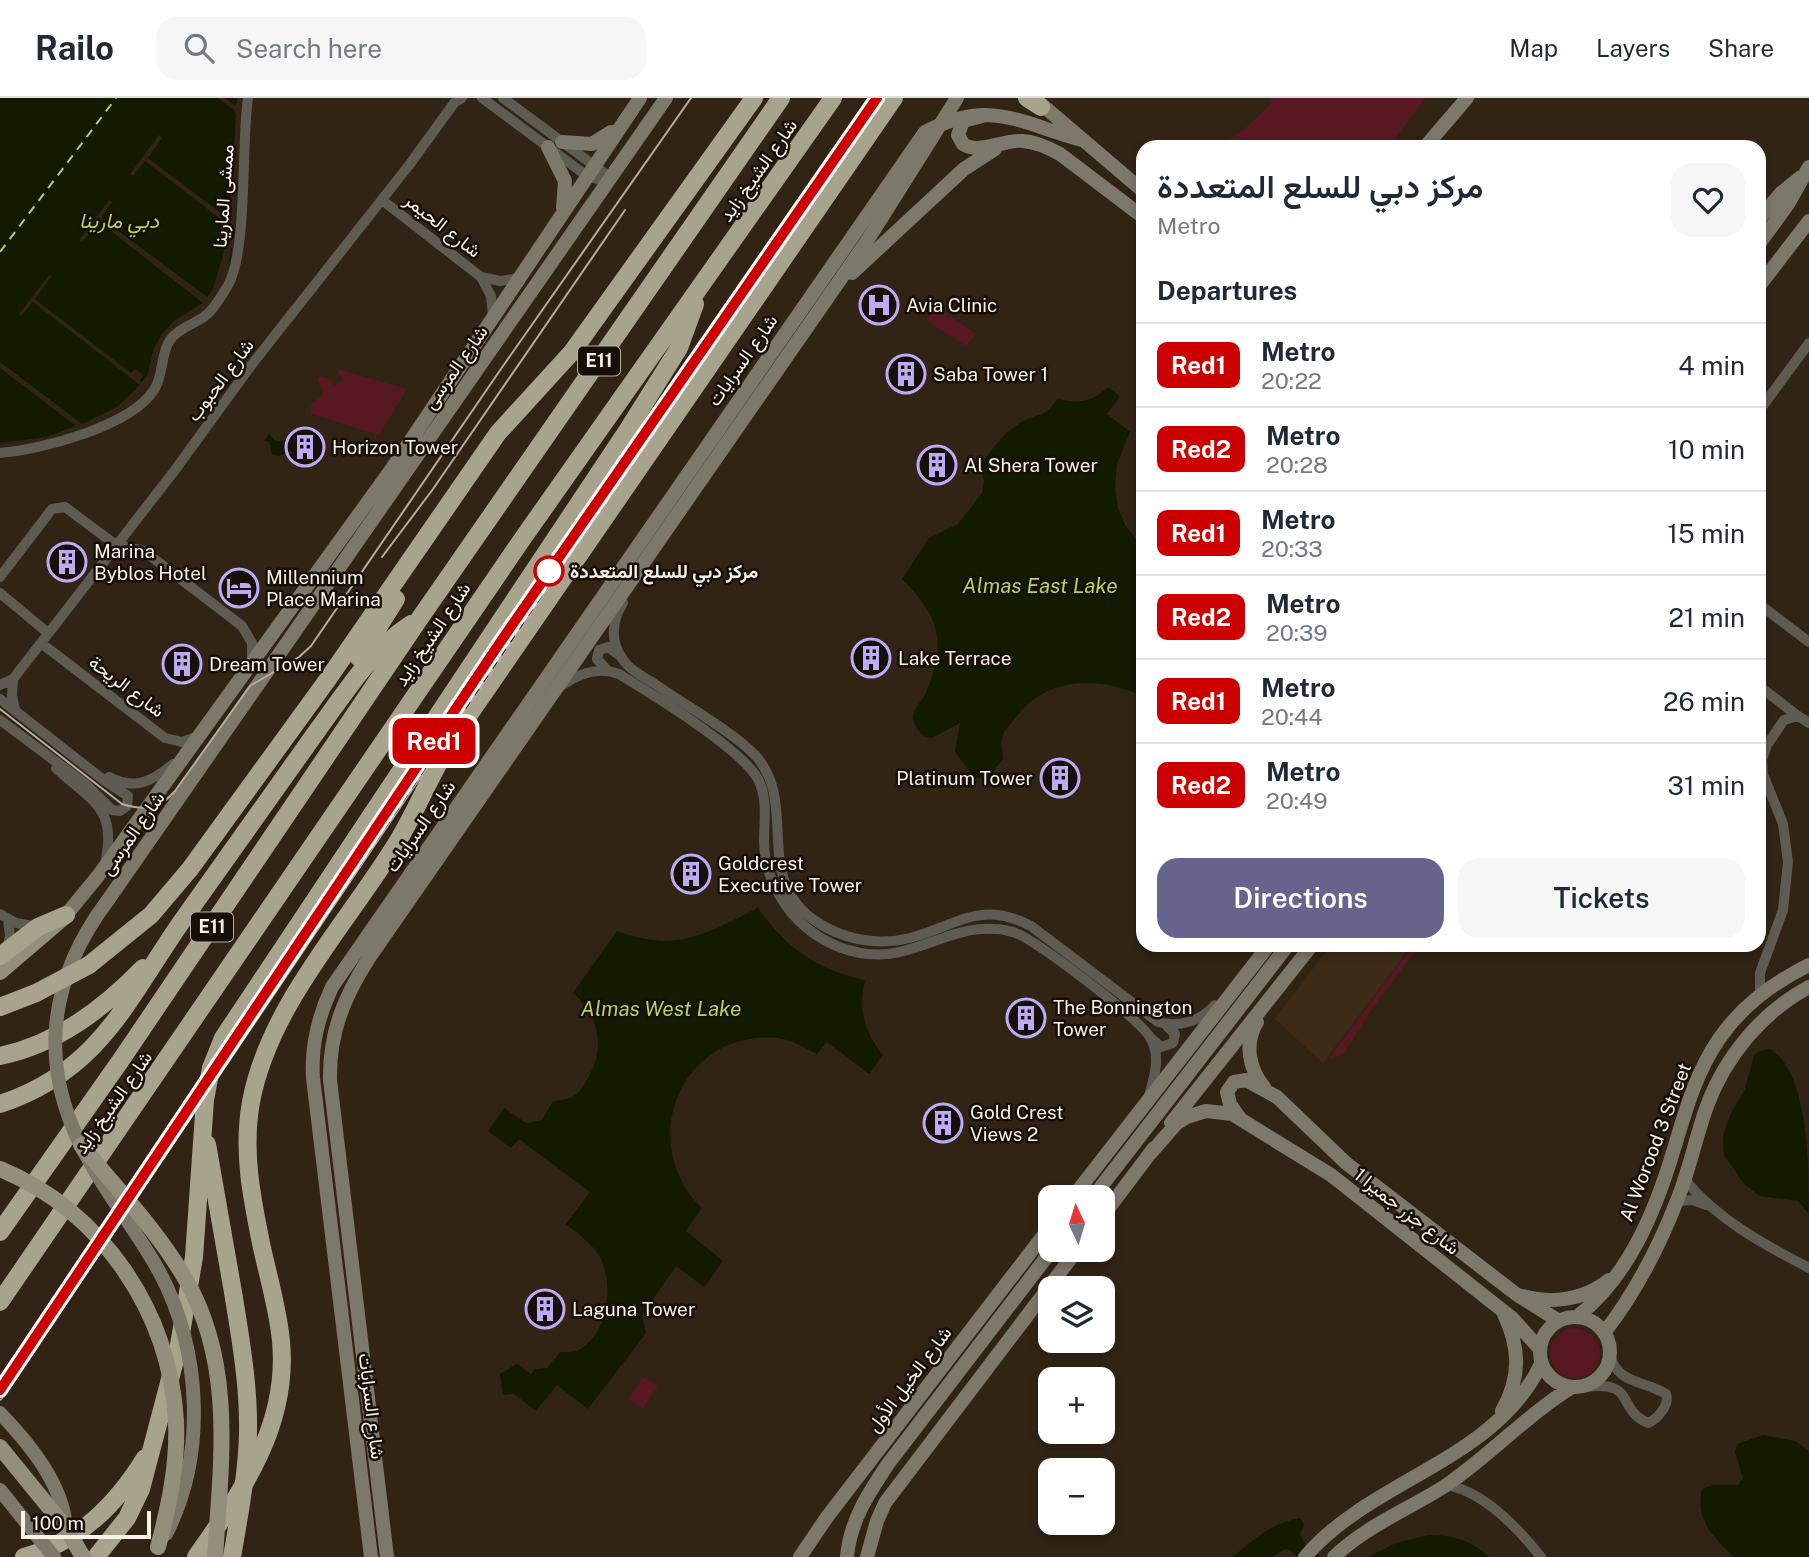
<!DOCTYPE html>
<meta charset="utf-8">
<style>
:root{--surface:#fff;--page:#f6f6f7;--text:#1f2937;--muted:#747a83;--line:#e0e1e3;--accent:#66638c}
body{margin:0;font-family:"Public Sans",Vazirmatn,sans-serif;background:var(--page);color:var(--text);height:100vh;display:flex;flex-direction:column;font-size:26px;white-space:nowrap}
*{box-sizing:border-box;margin:0}
p{font-size:23px;color:var(--muted)}
.icon{flex:none;width:38px;height:38px;fill:none;stroke:currentColor;stroke-width:2;stroke-linecap:round;stroke-linejoin:round}
.map{position:relative;flex:1;overflow:hidden}
.details{position:absolute;left:1136px;top:42px;width:630px;height:812px;display:flex;flex-direction:column;background:var(--surface);border-radius:21px;box-shadow:0 4px 10px #0003}
.details>*{flex:none}
.badge{padding:0 14px;border-radius:10px;font-size:24px;line-height:46px}
.needle{width:46px;rotate:356deg}
.tools{position:absolute;left:1038px;top:1087px;display:grid;gap:14px}
.tools a{display:grid;place-items:center;width:77px;height:77px;border-radius:14px;background:var(--surface);box-shadow:0 4px 10px #0003;font-size:35px}
.scale{position:absolute;left:21px;bottom:18px;width:130px;box-sizing:border-box;padding-left:7px;border:4px solid #faf1e7;border-top:0;font-size:19px;line-height:24px;white-space:nowrap;color:#faf1e7;-webkit-text-stroke:5px #150f08;paint-order:stroke}
.map>.badge{position:absolute;translate:-50% -50%;box-shadow:0 0 0 4px #fff}
h2{padding:0 21px;font-size:26px;line-height:63px}
.round{display:grid;place-items:center;flex:none;width:74px;height:74px;border-radius:21px;background:var(--page)}
.summary{display:flex;align-items:center;justify-content:space-between;height:119px;padding:0 21px}
h1{font-size:33px;font-weight:600;line-height:52px}
.primary-button{display:flex;gap:14px;margin-top:auto;padding:14px 21px}
.primary-button a{flex:1;height:80px;border-radius:21px;background:var(--accent);color:#fff;font-size:28px;font-weight:600;line-height:80px;text-align:center}
.primary-button a+a{background:var(--page);color:var(--text)}
ul{padding:0;list-style:none}
li{display:flex;align-items:center;gap:21px;height:84px;padding:0 21px;border-top:2px solid var(--line)}
li div{flex:1}
li b{display:block;font-size:26px}
li em{font-style:normal}
li .badge{min-width:77px;font-weight:700;text-align:center}
header{display:flex;align-items:center;gap:42px;box-sizing:border-box;height:98px;padding:0 35px;background:var(--surface);border-bottom:2px solid var(--line)}
header strong{font-size:33px}
nav{display:flex;gap:38px;margin-inline-start:auto;font-size:24px}
.search{width:490px;height:63px;background:var(--page);display:flex;align-items:center;gap:18px;box-sizing:border-box;padding:0 24px;border-radius:21px;color:var(--muted);font-size:26px}
.map>svg:first-child{display:block}
.built{fill:#3d2b16}
.green{fill:#571821}
.water{fill:#121a00}
.pier{fill:#322415}
.lines{fill:none;stroke-linecap:round;stroke-linejoin:round}
.ferry{stroke:#b2d456;stroke-width:2;stroke-dasharray:9 7;stroke-linecap:butt}
.street{stroke:#5d5b52;stroke-width:10}
.secondary{stroke:#7c786a;stroke-width:14}
.primary{stroke:#938f7c;stroke-width:16}
.highway{stroke:#a8a38c;stroke-width:18}
.tram{stroke:#b5ab9f;stroke-width:2}
.rail-casing{stroke:#b5ab9f;stroke-width:5}
.rail{stroke:#150f08;stroke-width:2.5;stroke-dasharray:8;stroke-linecap:butt}
.secondary-bridge{stroke:#7c786a;stroke-width:14}
.primary-bridge{stroke:#938f7c;stroke-width:16}
.highway-bridge{stroke:#a8a38c;stroke-width:18}
.line-casing{stroke:#fff;stroke-width:16}
.line{stroke:#c00;stroke-width:10}
.stop-dot{fill:#fff;stroke:#c00;stroke-width:3.5}
.labels{text-anchor:middle;stroke-width:5;stroke-linejoin:round;paint-order:stroke}
.shield{fill:#150f08;stroke:#b5ada4;stroke-width:2}
.shield-label{font-size:18px;font-weight:bold;fill:#faf1e7}
.street-label{font-size:19px;fill:#faf1e7;stroke:#150f08}
.poi-label{font-size:19px;fill:#faf1e7;stroke:#150f08;text-anchor:start}
.stop-label{font-size:19px;font-weight:bold;fill:#faf1e7;stroke:#150f08;text-anchor:start}
.water-label{font-size:21px;font-style:italic;fill:#b2d456;stroke:#150f08}
</style>
<header>
<strong>Railo</strong>
<div class="search"><svg class="icon" aria-label="search" viewBox="0 0 24 24"><circle cx="10" cy="10" r="6"/><path d="M15 15l6 6"/></svg>Search here</div>
<nav><a>Map</a><a>Layers</a><a>Share</a></nav>
</header>
<div class="map">
<svg width="1809" height="1459" viewBox="0 0 1809 1459">
<rect width="100%" height="100%" fill="#322415"/>
<path class="built" d="M 1331,847 L 1412,847 L 1323,965 L 1275,921 Z"/>
<path class="green" d="M 1271,0 L 1426,0 L 1389,49 L 1213,49 C 1238,40 1254,23 1272,4 Z
M 936,208 L 976,236 L 966,248 L 926,222 Z
M 337,271 L 407,291 L 379,337 L 311,316 L 311,306 L 322,298 L 323,291 L 317,283 L 319,278 L 331,282 L 334,288 L 343,282 Z
M 1413,847 L 1420,847 L 1372,911 L 1343,957 L 1328,961 Z
M1550 1255a25 25 0 1 1 50 0a25 25 0 1 1-50 0Z
M 643,1279 L 658,1288 L 643,1310 L 628,1301 Z"/>
<path class="water" d="M 0,0 L 243,0 L 231,161 L 203,216 L 188,222 L 168,240 L 154,280 L 139,300 L 126,310 L 82,333 L 0,351 Z
M 1108,289 L 1120,298 L 1107,316 L 1130,334 L 1117,366 L 1115,388 L 1118,410 L 1125,427 L 1143,451 L 1143,593 L 1140,597 C 1099,579 1048,578 1017,618 C 1012,624 1004,632 1002,640 C 1000,647 1003,655 1003,661 L 989,679 L 975,680 L 955,654 L 960,625 L 932,640 L 924,638 C 919,634 914,628 913,620 C 913,611 921,604 925,597 C 947,546 941,519 902,481 L 929,440 L 958,426 L 982,395 L 984,383 L 981,367 C 992,351 1003,335 1020,325 C 1040,313 1042,322 1058,301 C 1078,306 1093,304 1108,289 Z
M 269,336 L 274,342 L 282,344 L 290,337 L 294,338 L 298,348 L 306,350 L 304,354 L 308,358 L 304,358 L 306,363 L 300,366 L 297,363 L 293,365 L 288,354 L 279,358 L 272,357 L 269,344 L 264,342 Z
M 758,810 C 786,850 817,872 865,882 C 858,912 864,933 883,957 L 869,976 L 827,944 L 817,956 C 805,950 792,942 778,940 C 681,931 635,1045 702,1110 L 686,1133 L 723,1163 L 704,1189 L 676,1168 L 642,1217 L 646,1235 L 588,1311 L 557,1287 L 536,1313 L 514,1296 L 503,1297 L 500,1276 L 517,1266 L 531,1276 L 535,1271 L 547,1270 L 560,1254 C 565,1254 573,1254 577,1253 C 608,1238 616,1183 598,1156 C 590,1144 577,1135 566,1126 L 590,1094 L 519,1041 L 511,1050 L 488,1033 L 504,1010 L 526,1025 L 542,1022 L 553,1003 C 558,1002 565,1002 570,1000 C 579,997 583,988 588,980 C 606,948 599,918 573,895 L 617,833 C 677,855 705,836 758,810 Z
M 1770,951 C 1809,974 1809,1070 1809,1116 L 1798,1103 L 1760,1098 L 1745,1087 L 1724,1057 L 1723,1038 L 1730,1017 L 1745,991 L 1754,958 L 1759,953 Z
M 1763,1337 L 1795,1343 L 1809,1353 L 1809,1459 L 1734,1459 C 1713,1439 1695,1422 1702,1391 L 1713,1387 L 1738,1387 L 1743,1380 L 1735,1354 L 1737,1346 Z
M 1300,1420 L 1304,1427 L 1300,1436 L 1306,1448 L 1321,1459 L 1298,1459 L 1290,1452 L 1285,1451 L 1272,1459 L 1233,1459 C 1254,1441 1272,1425 1300,1420 Z
M 1428,1437 C 1452,1437 1471,1442 1489,1459 L 1368,1459 L 1396,1445 Z"/>
<path class="pier" d="M 218,0 L 225,0 L 236,8 L 237,0 L 243,0 L 238,124 L 224,183 L 212,206 L 203,216 L 180,227 L 154,280 L 139,300 L 126,310 L 104,323 L 51,343 L 0,351 L 0,345 L 46,339 L 76,328 L 0,270 L 0,264 L 82,326 L 117,309 L 140,287 L 33,204 L 21,218 L 19,216 L 49,177 L 52,178 L 35,201 L 131,275 L 135,271 L 144,277 L 140,282 L 142,284 L 148,276 L 153,252 L 162,236 L 174,223 L 203,205 L 98,123 L 82,144 L 79,142 L 109,102 L 112,104 L 101,120 L 207,199 L 213,191 L 224,154 L 227,126 L 145,63 L 133,78 L 130,76 L 159,37 L 162,40 L 148,60 L 229,121 L 236,16 L 233,11 Z"/>
<g class="lines">
<path class="ferry" d="M 0,154 L 116,0"/>
<path class="street" d="M 482,0 L 587,78 L 608,84
M 503,0 L 611,80
M 382,102 L 481,179 L 491,198 L 493,218
M 481,179 L 500,183 L 520,180
M 1759,313 L 1809,245
M 0,355 C 41,352 131,328 154,292 C 164,277 160,257 170,242 C 179,230 193,227 205,218 C 214,212 221,198 227,189 C 248,156 241,45 248,0
M 0,479 L 52,411 L 65,409 L 116,447 L 144,453 L 242,528 L 252,545 L 252,562
M 0,495 L 48,535
M 623,505 C 612,522 610,543 622,560 C 629,572 644,579 655,586 C 683,606 733,634 755,657 C 802,708 746,788 827,830 C 852,843 882,847 910,840 C 957,828 980,801 1031,828 L 1158,924 C 1179,930 1201,923 1215,907
M 1759,506 L 1809,544
M 41,545 L 165,640 L 182,644 L 196,639
M 608,573 L 597,561 L 599,552 L 608,549 L 619,557
M 13,581 L 12,597 L 15,612
M 0,587 L 13,581 L 175,372 L 253,265 L 410,66 L 454,5 L 462,0
M 562,587 C 580,575 599,568 619,576 C 652,596 741,651 758,681 C 768,701 764,722 764,743 C 765,790 796,832 839,849 C 905,874 937,828 994,831 C 1004,831 1015,834 1024,839 C 1047,852 1141,921 1151,941 C 1161,959 1154,980 1149,998
M 1759,588 L 1798,618
M 0,601 L 105,683 L 128,698 L 127,708 L 120,713 L 112,712 L 87,687 L 0,622
M 56,670 C 92,704 116,708 106,762
M 109,679 C 135,693 153,683 173,666
M 0,816 L 16,825 L 38,829
M 7,852 L 10,838 L 8,822
M 1760,898 L 1760,875 L 1783,812 L 1788,764 L 1783,726 L 1763,676 L 1762,662 L 1767,647 L 1784,622 L 1798,618 L 1809,625
M 1152,941 L 1161,949 L 1173,945 L 1175,936 L 1165,926
M 1685,1082 C 1718,1122 1763,1146 1809,1170
M 1677,1103 L 1693,1102 L 1706,1107
M 1583,1289 C 1639,1282 1614,1310 1648,1325 C 1658,1321 1670,1306 1666,1296 C 1646,1283 1616,1286 1610,1256
M 1446,1387 C 1484,1393 1518,1430 1541,1459"/>
<path class="secondary" d="M 1035,1 L 1143,93
M 986,17 L 963,23 L 958,37 L 963,46 C 979,57 1004,41 1023,43 C 1037,44 1049,50 1060,56 L 1143,119
M 562,44 L 592,46 L 611,34
M 548,49 L 565,83 L 563,110
M 1425,49 L 1467,0
M 1759,121 L 1781,95 L 1801,79
M 1759,146 L 1788,106 L 1809,69
M 852,175 L 964,71 L 995,51
M 1759,188 L 1809,123
M 108,802 L 666,0
M 66,817 L 98,778 L 393,369 L 640,0
M 1257,924 C 1244,945 1249,971 1264,989
M 1239,1019 L 1230,1006 L 1227,994 L 1234,984 L 1246,982 L 1277,999 L 1346,1065 L 1516,1196 L 1559,1223
M 1171,1025 L 1312,847
M 1149,1057 L 1177,1025 L 1187,1019 L 1206,1013 L 1232,1016 L 1331,1077 L 1512,1220 L 1539,1250
M 1073,1099 L 1269,847
M 1093,1099 L 1288,847
M 1102,1119 L 1154,1050
M 1522,1198 C 1553,1206 1583,1202 1609,1182
M 1578,1218 C 1628,1179 1655,1114 1673,1054 C 1685,1015 1695,976 1719,941 C 1741,909 1774,884 1809,867
M1540 1254a35 35 0 1 1 70 0a35 35 0 1 1-70 0Z
M 1604,1235 C 1635,1195 1660,1147 1678,1100 C 1690,1070 1696,1038 1707,1008 C 1725,959 1762,914 1809,889
M 1502,1313 C 1521,1279 1520,1250 1504,1216
M 0,1315 C 29,1345 63,1386 66,1430
M 371,1459 L 313,980 C 311,947 318,919 332,889 L 925,34 C 991,0 1019,25 1082,42
M 387,1459 L 330,982 C 329,935 344,899 369,860 L 867,143
M 800,1459 L 827,1419 L 1050,1129
M 847,1459 C 850,1423 868,1396 888,1366 L 1052,1152
M 867,1459 L 877,1423 L 885,1405 L 1077,1152
M 1305,1459 C 1371,1381 1495,1363 1541,1266
M 1334,1459 C 1367,1427 1410,1411 1448,1386 C 1491,1356 1527,1317 1572,1289"/>
<path class="primary" d="M 0,874 L 62,821
M 0,1349 L 66,1430"/>
<path class="highway" d="M 1027,0 L 1041,9
M 359,560 L 396,501
M 0,858 L 38,829 L 66,817
M 89,867 L 151,817 L 190,771 L 328,581 L 498,335 L 572,254 L 754,0
M 0,909 L 36,895
M 0,958 C 57,946 103,911 143,870
M 0,1006 C 100,973 127,902 182,823 C 227,760 272,696 317,633 C 345,595 371,552 411,526
M 207,1046 L 234,1200
M 0,1134 L 121,962 L 420,520 L 781,0
M 0,1204 L 523,440 L 833,0
M 24,1459 C 79,1444 116,1407 145,1360
M 96,1459 L 127,1420 L 141,1391 L 179,1247 L 194,1159 L 205,1002 L 211,970 L 223,940 L 627,333 L 679,250 L 695,206
M 196,1459 C 242,1393 289,1328 281,1243 C 278,1212 269,1181 262,1150 C 252,1101 242,1054 251,1004 C 269,907 348,825 398,743 C 418,710 432,673 453,640 L 894,0"/>
<path class="tram" d="M 382,459 L 433,391 L 625,112
M 0,611 L 122,706 C 144,713 160,711 175,693 L 250,588 L 299,559 L 311,548 L 503,268 L 691,0"/>
<defs>
<path id="rail" d="M 0,1300 L 555,477 L 884,0"/>
</defs>
<use href="#rail" class="rail-casing"/>
<use href="#rail" class="rail"/>
<path class="secondary-bridge" d="M 867,143 L 957,0
M 108,802 C 44,887 38,977 92,1068 C 113,1105 140,1138 160,1175 C 201,1253 207,1356 166,1436
M 0,1392 L 54,1459"/>
<path class="primary-bridge" d="M 81,1047 C 117,1091 158,1133 186,1182 C 235,1268 221,1365 215,1459
M 0,1071 C 102,1113 170,1214 176,1323 C 178,1366 169,1408 158,1449
M 66,1430 L 83,1459"/>
<path class="highway-bridge" d="M 36,895 L 89,867
M 232,1459 C 239,1418 247,1377 248,1335 C 249,1289 241,1244 234,1200"/>
</g>
<g class="lines">
<defs>
<path id="line" d="M 0,1292 L 499,546 L 877,0"/>
</defs>
<use href="#line" class="line-casing"/>
<use href="#line" class="line"/>
</g>
<defs>
<symbol id="hospital-ring" viewBox="-11 -11 22 22"><circle r="9.5" fill="#150f08" stroke="#bcaaf5" stroke-width="1.5"/><path d="M-5-5h3v3.5h4V-5h3V5h-3V1.5h-4V5h-3Z" fill="#bcaaf5"/></symbol>
<symbol id="building-ring" viewBox="-11 -11 22 22"><circle r="9.5" fill="#150f08" stroke="#bcaaf5" stroke-width="1.5"/><path d="M-4-6H4V6H1V3H-1V6H-4ZM-2.5-4.3h1.7v1.8h-1.7ZM.8-4.3h1.7v1.8H.8ZM-2.5-1h1.7V.8h-1.7ZM.8-1h1.7V.8H.8Z" fill="#bcaaf5"/></symbol>
<symbol id="hotel-ring" viewBox="-11 -11 22 22"><circle r="9.5" fill="#150f08" stroke="#bcaaf5" stroke-width="1.5"/><path d="M-6-4.5h1.5V1H6V5H4.5V3h-9V5H-6ZM-4 0a1.8 1.8 0 1 1 3.6 0ZM.5 0V-2.5h3Q6-2.5 6 0Z" fill="#bcaaf5"/></symbol>
</defs>
<g fill-rule="evenodd">
<use href="#hospital-ring" x="857" y="185" width="44" height="44"/>
<use href="#building-ring" x="884" y="254" width="44" height="44"/>
<use href="#building-ring" x="283" y="327" width="44" height="44"/>
<use href="#building-ring" x="915" y="345" width="44" height="44"/>
<use href="#building-ring" x="45" y="442" width="44" height="44"/>
<use href="#hotel-ring" x="217" y="468" width="44" height="44"/>
<use href="#building-ring" x="849" y="538" width="44" height="44"/>
<use href="#building-ring" x="160" y="544" width="44" height="44"/>
<use href="#building-ring" x="1038" y="658" width="44" height="44"/>
<use href="#building-ring" x="669" y="754" width="44" height="44"/>
<use href="#building-ring" x="1004" y="898" width="44" height="44"/>
<use href="#building-ring" x="921" y="1003" width="44" height="44"/>
<use href="#building-ring" x="523" y="1189" width="44" height="44"/>
</g>
<circle class="stop-dot" cx="549" cy="473" r="14"/>
<g class="labels">
<g class="shield">
<rect x="578" y="248.5" width="42" height="29" rx="5"/>
<rect x="191" y="814.5" width="42" height="29" rx="5"/>
</g>
<g class="shield-label">
<text x="599" y="269">E11</text>
<text x="212" y="835">E11</text>
</g>
<g class="street-label">
<text transform="translate(758 72) rotate(-55)" y="7">شارع الشيخ زايد</text>
<text transform="translate(223 98) rotate(-86)" y="7">ممشى المارينا</text>
<text transform="translate(443 127) rotate(38)" y="7">شارع الحيمر</text>
<text transform="translate(742 262) rotate(-55)" y="7">شارع السرايات</text>
<text transform="translate(455 269) rotate(-55)" y="7">شارع المرسى</text>
<text transform="translate(220 282) rotate(-53)" y="7">شارع الحبوب</text>
<text transform="translate(432 536) rotate(-56)" y="7">شارع الشيخ زايد</text>
<text transform="translate(127 588) rotate(37)" y="7">شارع الريحة</text>
<text transform="translate(420 728) rotate(-55)" y="7">شارع السرايات</text>
<text transform="translate(132 735) rotate(-55)" y="7">شارع المرسى</text>
<text transform="translate(113 1004) rotate(-55)" y="7">شارع الشيخ زايد</text>
<text transform="translate(1655 1044) rotate(-69)" y="7">Al Worood 3 Street</text>
<text transform="translate(1407 1113) rotate(38)" y="7">شارع جزر جميرا 1</text>
<text transform="translate(909 1281) rotate(-53)" y="7">شارع الخيل الأول</text>
<text transform="translate(372 1308) rotate(83)" y="7">شارع السرايات</text>
</g>
<g class="poi-label">
<text x="906" y="214">Avia Clinic</text>
<text x="933" y="283">Saba Tower 1</text>
<text x="332" y="356">Horizon Tower</text>
<text x="964" y="374">Al Shera Tower</text>
<text x="94" y="460">Marina<tspan x="94" dy="22">Byblos Hotel</tspan></text>
<text x="266" y="486">Millennium<tspan x="266" dy="22">Place Marina</tspan></text>
<text x="898" y="567">Lake Terrace</text>
<text x="209" y="573">Dream Tower</text>
<text x="1033" y="687" text-anchor="end">Platinum Tower</text>
<text x="718" y="772">Goldcrest<tspan x="718" dy="22">Executive Tower</tspan></text>
<text x="1053" y="916">The Bonnington<tspan x="1053" dy="22">Tower</tspan></text>
<text x="970" y="1021">Gold Crest<tspan x="970" dy="22">Views 2</tspan></text>
<text x="572" y="1218">Laguna Tower</text>
</g>
<g class="stop-label">
<text x="570" y="480">مركز دبي للسلع المتعددة</text>
</g>
<g class="water-label">
<text x="119" y="130">دبي مارينا</text>
<text x="1040" y="495">Almas East Lake</text>
<text x="661" y="918">Almas West Lake</text>
</g>
</g>
</svg>
<div class="tools">
<a><svg class="needle" viewBox="-14 -14 28 28"><path d="M0-13l5 13h-10z" fill="#e53935"/><path d="M0 13l5-13h-10z" fill="#747a83"/></svg></a>
<a><svg class="icon" aria-label="layers" viewBox="0 0 24 24"><path d="M12 4l9 5-9 5-9-5zM3 14l9 5 9-5"/></svg></a>
<a>+</a>
<a>−</a>
</div>
<div class="scale">100 m</div>
<b class="badge" style="left:434px;top:643px;background:#c00;color:#fff">Red1</b>
<section class="details">
<div class="summary"><div><h1>مركز دبي للسلع المتعددة</h1><p>Metro</p></div><a class="round"><svg class="icon" aria-label="heart" viewBox="0 0 24 24"><path d="M12 20l-8-8c-3-5 5-10 8-4 3-6 11-1 8 4z"/></svg></a></div>
<h2>Departures</h2>
<ul>
<li><span class="badge" style="background:#c00;color:#fff">Red1</span><div><b>Metro</b><p>20:22</p></div><em>4 min</em></li>
<li><span class="badge" style="background:#c00;color:#fff">Red2</span><div><b>Metro</b><p>20:28</p></div><em>10 min</em></li>
<li><span class="badge" style="background:#c00;color:#fff">Red1</span><div><b>Metro</b><p>20:33</p></div><em>15 min</em></li>
<li><span class="badge" style="background:#c00;color:#fff">Red2</span><div><b>Metro</b><p>20:39</p></div><em>21 min</em></li>
<li><span class="badge" style="background:#c00;color:#fff">Red1</span><div><b>Metro</b><p>20:44</p></div><em>26 min</em></li>
<li><span class="badge" style="background:#c00;color:#fff">Red2</span><div><b>Metro</b><p>20:49</p></div><em>31 min</em></li>
</ul>
<div class="primary-button"><a>Directions</a><a>Tickets</a></div>
</section>
</div>
